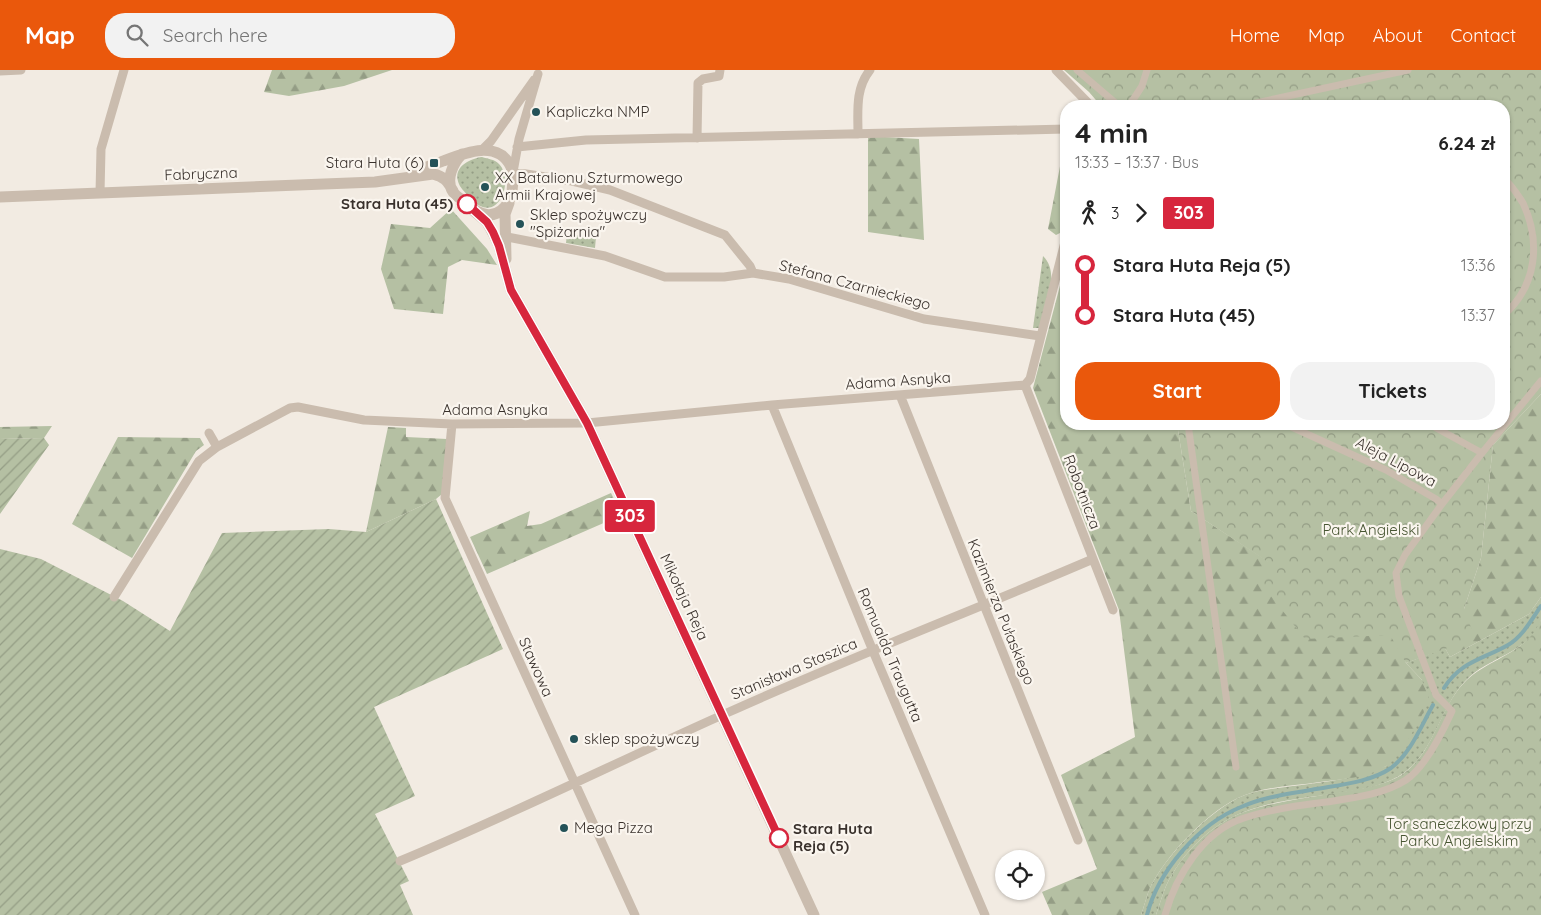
<!DOCTYPE html>
<meta charset="utf-8">
<style>
:root{--surface:#fff;--page:#f2f2f2;--text:#222;--muted:#767676;--accent:#ea580c}
body{margin:0;font-family:Quicksand,sans-serif;background:var(--page);color:var(--text);height:100vh;display:flex;flex-direction:column;font-size:19px;white-space:nowrap}
*{box-sizing:border-box;margin:0}
p{font-size:16px;color:var(--muted)}
.icon{flex:none;width:28px;height:28px;fill:none;stroke:currentColor;stroke-width:2;stroke-linecap:round;stroke-linejoin:round}
.map{position:relative;flex:1;overflow:hidden}
.sheet{position:absolute;left:1060px;top:30px;width:450px;height:330px;display:flex;flex-direction:column;background:var(--surface);border-radius:20px;box-shadow:0 1px 4px #0004}
.sheet>*{flex:none}
.badge{padding:0 10px;border-radius:4px;font-size:18px;line-height:32px}
.controls{position:absolute;left:995px;top:780px;display:grid;gap:10px}
.controls a{display:grid;place-items:center;width:50px;height:50px;border-radius:50%;background:var(--surface);box-shadow:0 1px 4px #0004;font-size:25px}
.map>.badge{position:absolute;translate:-50% -50%;box-shadow:0 0 0 2px #fff}
.legs{display:flex;align-items:center;gap:8px;height:55px;padding:0 15px;font-size:16px}
.legs p{margin-inline-start:auto}
.summary{display:flex;align-items:center;justify-content:space-between;height:85px;padding:0 15px}
h1{font-size:28px;font-weight:700;line-height:38px}
.primary-button{display:flex;gap:10px;margin-top:auto;padding:10px 15px}
.primary-button a{flex:1;height:58px;border-radius:20px;background:var(--accent);color:#fff;font-size:20px;font-weight:700;line-height:58px;text-align:center}
.primary-button a+a{background:var(--page);color:var(--text)}
ul{padding:0 15px;list-style:none}
li{display:flex;align-items:center;gap:18px;height:50px;font-size:19px}
li i{display:grid;place-items:center;width:8px;height:100%;margin:0 6px;background:currentColor}
li i::after{content:'';width:12px;height:12px;margin:-6px;border:4px solid;border-radius:50%;background:var(--surface)}
li p{margin-inline-start:auto}
li:first-child i{background:linear-gradient(#0000 50%,currentColor 0)}
li:last-child i{background:linear-gradient(currentColor 50%,#0000 0)}
header{display:flex;align-items:center;gap:30px;box-sizing:border-box;height:70px;padding:0 25px;background:var(--accent);color:#fff}
header strong{font-size:24px}
nav{display:flex;gap:28px;margin-inline-start:auto;font-size:18px}
.search{width:350px;height:45px;background:var(--page);display:flex;align-items:center;gap:12px;box-sizing:border-box;padding:0 18px;border-radius:20px;color:var(--muted);font-size:19px}
.map>svg:first-child{display:block}
.grass{fill:url(#grass-dots)}
.forest{fill:url(#forest-firs)}
.park{fill:url(#park-crowns)}
.garden{fill:url(#garden-furrows)}
.lines{fill:none;stroke-linecap:round;stroke-linejoin:round}
.stream{stroke:#83aaad;stroke-width:4}
.pedestrian{stroke:#cabcae;stroke-width:7}
.minor{stroke:#cabcae;stroke-width:9}
.tertiary{stroke:#cabcae;stroke-width:11}
.line-1-casing{stroke:#fff;stroke-width:11}
.line-1{stroke:#d7263d;stroke-width:8}
.poi-dot{fill:#245258;stroke:#faf5ee;stroke-width:2}
.stop-1-dot{fill:#fff;stroke:#d7263d;stroke-width:2.5}
.labels{text-anchor:middle;stroke-width:4.5;stroke-linejoin:round;paint-order:stroke}
.poi-label{font-size:15px;fill:#39312c;stroke:#faf5ee;text-anchor:start}
.street-label{font-size:15px;fill:#39312c;stroke:#faf5ee}
.stop-label{font-size:15px;font-weight:bold;fill:#39312c;stroke:#faf5ee;text-anchor:end}
.park-label{font-size:15px;fill:#475532;stroke:#faf5ee}
</style>
<header>
<strong>Map</strong>
<div class="search"><svg class="icon" aria-label="search" viewBox="0 0 24 24"><circle cx="10" cy="10" r="6"/><path d="M15 15l6 6"/></svg>Search here</div>
<nav><a>Home</a><a>Map</a><a>About</a><a>Contact</a></nav>
</header>
<div class="map">
<svg width="1541" height="845" viewBox="0 0 1541 845">
<defs>
<pattern id="grass-dots" width="8" height="8" patternUnits="userSpaceOnUse" patternTransform="scale(1.25)"><rect width="8" height="8" fill="#b5c0a3"/><path d="M2 2h.1M6 6h.1" fill="none" stroke="#949d85" stroke-width="1.8" stroke-linecap="round"/></pattern>
<pattern id="forest-firs" width="22" height="20" patternUnits="userSpaceOnUse" patternTransform="scale(1.25)"><rect width="22" height="20" fill="#b5c0a3"/><path d="M5 1l3.5 6h-7zM16 11l3.5 6h-7z" fill="#949d85"/></pattern>
<pattern id="park-crowns" width="20" height="18" patternUnits="userSpaceOnUse" patternTransform="scale(1.25)"><rect width="20" height="18" fill="#b5c0a3"/><path d="M2 6a3 3 0 1 1 6 0M12 15a3 3 0 1 1 6 0" fill="none" stroke="#949d85"/></pattern>
<pattern id="garden-furrows" width="10" height="10" patternUnits="userSpaceOnUse" patternTransform="scale(1.25)"><rect width="10" height="10" fill="#b5c0a3"/><path d="M-1 1l2-2M0 10L10 0M9 11l2-2" fill="none" stroke="#949d85"/></pattern>
</defs>
<rect width="100%" height="100%" fill="#f2ebe2"/>
<path class="grass" d="M 482,87 C 488,89 494,89 499,94 C 515,110 498,157 471,129 C 467,124 461,119 459,114 C 452,98 468,89 482,87 Z
M 567,164 L 596,167 L 595,178 L 566,173 Z
M 1043,186 C 1061,203 1045,237 1039,258 L 1033,258 Z
M 1541,527 C 1541,534 1541,543 1541,550 C 1533,578 1495,587 1474,603 C 1439,630 1438,683 1399,706 C 1379,718 1355,720 1333,724 C 1304,728 1272,731 1244,742 C 1210,755 1181,784 1166,816 C 1162,826 1159,836 1156,845 L 1141,845 C 1144,837 1146,828 1149,820 C 1164,787 1211,738 1245,725 C 1253,722 1262,720 1271,719 C 1309,713 1350,712 1386,696 L 1422,610 L 1406,593 L 1445,578 L 1450,587 L 1529,544 Z"/>
<path class="forest" d="M 272,0 L 392,0 L 344,16 L 289,26 L 264,22 Z
M 1066,65 L 1066,151 L 1064,161 L 1056,165 L 1048,159 Z
M 868,66 L 919,69 L 924,170 L 868,162 Z
M 451,139 L 487,179 L 497,195 L 462,190 L 448,197 L 443,244 L 394,239 L 381,199 L 391,154 L 430,158 Z
M 1066,193 L 1066,354 L 1177,354 L 1191,441 L 1269,492 L 1376,509 L 1406,593 L 1422,610 L 1429,629 C 1423,646 1401,686 1386,696 C 1368,708 1341,709 1320,712 C 1295,716 1269,716 1245,725 C 1211,737 1164,787 1149,820 C 1146,828 1144,837 1141,845 L 1052,845 L 1042,822 L 1097,799 L 1061,705 L 1135,667 L 1119,540 L 1033,318 Z
M 1541,324 L 1541,527 L 1529,544 L 1450,587 L 1434,559 L 1464,539 L 1481,488 L 1493,375 Z
M 52,356 L 44,368 L 0,369 L 0,357 Z
M 388,357 L 406,358 L 406,367 L 447,369 L 442,424 L 436,429 L 366,462 Z
M 118,367 L 200,368 L 204,375 L 196,381 L 132,488 L 72,454 Z
M 611,423 L 622,445 L 487,504 L 470,467 L 530,441 L 527,456 L 541,454 Z"/>
<path class="park" d="M 1064,0 L 1541,0 L 1541,324 L 1493,375 L 1481,488 L 1464,539 L 1475,568 L 1406,593 L 1390,565 L 1305,569 L 1263,516 L 1268,492 L 1191,441 L 1177,354 L 1504,354 L 1504,36 L 1101,36 L 1089,22 Z
M 1541,550 L 1541,845 L 1156,845 C 1159,836 1162,826 1166,816 C 1181,784 1210,755 1244,742 C 1271,732 1301,729 1329,724 C 1352,720 1375,718 1396,708 C 1433,689 1437,642 1463,614 C 1482,593 1512,587 1531,566 C 1535,562 1538,555 1541,550 Z"/>
<path class="garden" d="M 44,368 L 49,375 L 0,444 L 0,369 Z
M 436,429 L 503,579 L 374,637 L 415,726 L 375,744 L 409,811 L 400,815 L 413,845 L 0,845 L 0,479 L 41,489 L 123,531 L 170,561 L 222,463 L 329,459 L 366,462 Z"/>
<g class="lines">
<path class="stream" d="M 1444,618 C 1461,591 1484,589 1508,575 C 1523,566 1532,549 1541,536
M 1147,845 C 1158,801 1199,754 1241,737 C 1263,727 1288,724 1311,720 C 1337,715 1369,713 1391,698 C 1411,683 1421,656 1433,635"/>
<path class="pedestrian" d="M 1077,0 L 1119,36
M 1129,36 L 1142,16 L 1147,0
M 1242,36 L 1408,0
M 1504,109 C 1512,115 1517,124 1523,133 C 1541,172 1537,215 1504,245
M 1188,354 L 1236,697
M 1429,354 L 1482,383 L 1541,311
M 1442,434 L 1482,383
M 1165,845 C 1176,806 1203,761 1244,748 C 1268,740 1300,735 1326,732 C 1353,728 1382,725 1406,710 C 1425,697 1443,661 1452,641 L 1436,625 L 1399,526 L 1396,503 L 1405,485 L 1442,434 L 1436,429 L 1386,400 L 1285,354"/>
<path class="minor" d="M 1056,0 L 1091,36
M 0,1 L 21,0
M 538,4 L 519,69 L 513,102 L 572,111 L 610,120 L 725,165 L 750,196 L 753,203
M 858,64 C 858,41 855,19 870,0
M 697,68 L 698,13 L 703,9 L 719,6 L 720,0
M 517,77 L 586,70 L 1066,59
M 482,80 L 491,71 L 534,10
M 100,123 L 101,79 L 124,0
M 507,167 L 605,186 L 665,207 L 724,207 L 753,203 L 789,209 L 924,249 L 1040,266
M 1025,315 L 1113,540
M 1025,315 L 1030,309 L 1066,168
M 900,325 L 1078,770
M 772,335 L 873,581 L 985,845
M 452,354 L 445,428 L 635,845
M 209,363 L 217,377
M 114,527 L 199,391 L 217,377 L 290,338 L 298,337 L 364,350 L 452,354 L 587,353 L 772,335 L 1025,315
M 400,791 C 511,745 619,691 729,642 C 849,588 972,541 1093,489"/>
<path class="tertiary" d="M 414,102 C 423,98 433,95 443,91 C 464,83 498,69 511,97 C 514,105 513,124 509,131 C 497,152 479,146 465,132 C 461,129 456,126 453,122 C 445,110 453,93 462,84
M 0,127 L 375,112 L 433,104 C 444,106 448,112 453,121
M 474,141 L 487,152 L 493,163 L 499,176 L 511,220 L 587,353 L 814,845
M 506,189 L 505,144 L 509,133"/>
</g>
<g class="lines">
<defs>
<path id="line-1" d="M 467,134 L 487,152 L 493,162 L 499,176 L 511,220 L 587,353 L 779,768"/>
</defs>
<use href="#line-1" class="line-1-casing"/>
<use href="#line-1" class="line-1"/>
</g>
<g class="poi-dot">
<circle cx="536" cy="42" r="5"/>
<rect x="429" y="88" width="10" height="10" rx="2.5"/>
<circle cx="485" cy="117" r="5"/>
<circle cx="520" cy="154" r="5"/>
<circle cx="574" cy="669" r="5"/>
<circle cx="564" cy="758" r="5"/>
</g>
<g class="stop-1-dot">
<circle cx="467" cy="134" r="9"/>
<circle cx="779" cy="768" r="9"/>
</g>
<g class="labels">
<g class="poi-label">
<text x="546" y="47">Kapliczka NMP</text>
<text x="424" y="98" text-anchor="end">Stara Huta (6)</text>
<text x="495" y="113">XX Batalionu Szturmowego<tspan x="495" dy="17">Armii Krajowej</tspan></text>
<text x="530" y="150">Sklep spożywczy<tspan x="530" dy="17">"Spiżarnia"</tspan></text>
<text x="584" y="674">sklep spożywczy</text>
<text x="574" y="763">Mega Pizza</text>
</g>
<g class="street-label">
<text transform="translate(201 104) rotate(-2)" y="5">Fabryczna</text>
<text transform="translate(855 215) rotate(15)" y="5">Stefana Czarnieckiego</text>
<text transform="translate(898 311) rotate(-4)" y="5">Adama Asnyka</text>
<text x="495" y="345">Adama Asnyka</text>
<text transform="translate(1396 392) rotate(28)" y="5">Aleja Lipowa</text>
<text transform="translate(1082 422) rotate(69)" y="5">Robotnicza</text>
<text transform="translate(684 527) rotate(65)" y="5">Mikołaja Reja</text>
<text transform="translate(1001 542) rotate(68)" y="5">Kazimierza Pułaskiego</text>
<text transform="translate(890 585) rotate(67)" y="5">Romualda Traugutta</text>
<text transform="translate(536 597) rotate(66)" y="5">Stawowa</text>
<text transform="translate(794 599) rotate(-23)" y="5">Stanisława Staszica</text>
</g>
<g class="stop-label">
<text x="453" y="139">Stara Huta (45)</text>
<text x="793" y="764" text-anchor="start">Stara Huta<tspan x="793" dy="17">Reja (5)</tspan></text>
</g>
<g class="park-label">
<text x="1371" y="465">Park Angielski</text>
<text x="1459" y="759">Tor saneczkowy przy<tspan x="1459" dy="17">Parku Angielskim</tspan></text>
</g>
</g>
</svg>
<div class="controls">
<a><svg class="icon" aria-label="locate" viewBox="0 0 24 24"><circle cx="12" cy="12" r="6"/><path d="M12 2v4M12 18v4M2 12h4M18 12h4"/></svg></a>
</div>
<b class="badge" style="left:630px;top:446px;background:#d7263d;color:#fff">303</b>
<section class="sheet">
<div class="summary"><div><h1>4 min</h1><p>13:33 – 13:37 · Bus</p></div><b>6.24 zł</b></div>
<div class="legs"><svg class="icon" aria-label="walk" viewBox="0 0 24 24"><circle cx="13" cy="4" r="2"/><path d="M13 8l-2 6 4 7M11 14l-3 7M7 12l3-4h3l4 4"/></svg>3<svg class="icon" aria-label="forward" viewBox="0 0 24 24"><path d="M9 5l7 7-7 7"/></svg><b class="badge" style="background:#d7263d;color:#fff">303</b></div>
<ul>
<li><i style="color:#d7263d"></i><b>Stara Huta Reja (5)</b><p>13:36</p></li>
<li><i style="color:#d7263d"></i><b>Stara Huta (45)</b><p>13:37</p></li>
</ul>
<div class="primary-button"><a>Start</a><a>Tickets</a></div>
</section>
</div>
